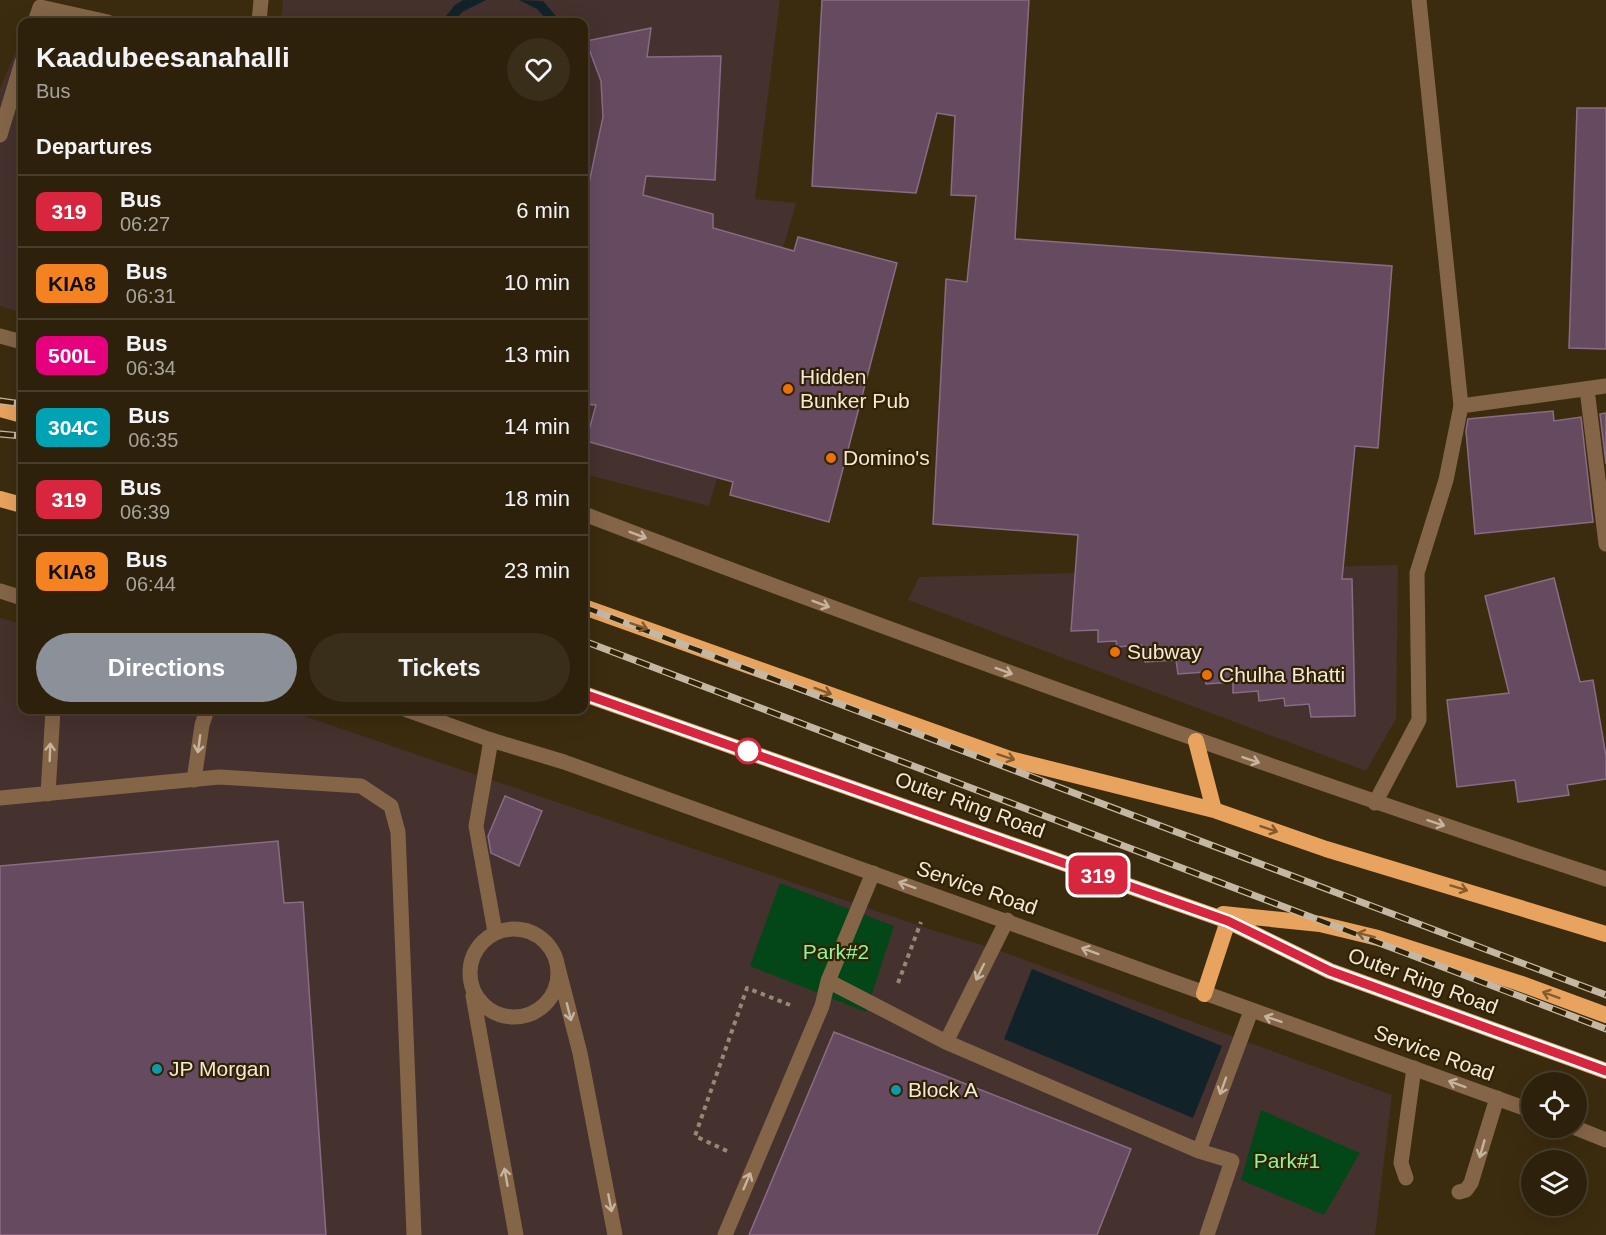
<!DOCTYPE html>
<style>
:root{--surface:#2d210b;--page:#392e19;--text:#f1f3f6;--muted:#a7a39d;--line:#483e2c;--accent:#8c9099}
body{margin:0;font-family:Arial,sans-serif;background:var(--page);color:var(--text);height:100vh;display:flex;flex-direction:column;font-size:22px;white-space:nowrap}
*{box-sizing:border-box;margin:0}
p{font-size:20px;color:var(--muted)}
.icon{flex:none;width:33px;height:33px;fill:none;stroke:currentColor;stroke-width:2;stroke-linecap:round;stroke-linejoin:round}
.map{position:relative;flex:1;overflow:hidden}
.drawer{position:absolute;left:18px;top:18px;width:570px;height:696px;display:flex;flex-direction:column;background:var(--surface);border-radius:12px;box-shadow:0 6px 24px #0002,0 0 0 2px var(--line)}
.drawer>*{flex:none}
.badge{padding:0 12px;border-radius:9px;font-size:21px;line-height:39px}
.fabs{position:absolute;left:1521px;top:1072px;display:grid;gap:12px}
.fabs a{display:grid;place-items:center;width:66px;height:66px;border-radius:50%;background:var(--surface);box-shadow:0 6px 24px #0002,0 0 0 2px var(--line);font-size:30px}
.map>.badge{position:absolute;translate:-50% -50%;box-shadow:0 0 0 3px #fff}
h2{padding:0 18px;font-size:22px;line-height:54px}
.round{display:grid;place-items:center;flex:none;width:63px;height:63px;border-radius:32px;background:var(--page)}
.summary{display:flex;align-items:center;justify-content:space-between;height:102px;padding:0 18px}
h1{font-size:28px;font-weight:700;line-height:45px}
.cta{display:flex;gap:12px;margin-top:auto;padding:12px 18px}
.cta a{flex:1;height:69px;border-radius:36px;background:var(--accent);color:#fff;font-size:24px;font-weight:700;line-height:69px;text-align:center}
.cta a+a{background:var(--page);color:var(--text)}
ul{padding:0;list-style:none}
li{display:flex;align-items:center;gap:18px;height:72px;padding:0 18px;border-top:2px solid var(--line)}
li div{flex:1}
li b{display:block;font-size:22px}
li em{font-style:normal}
li .badge{min-width:66px;font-weight:700;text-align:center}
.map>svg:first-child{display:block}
.commercial{fill:#45312d}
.green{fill:#034718}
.water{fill:#112328}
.building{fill:#664b60;stroke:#896c83;stroke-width:1.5}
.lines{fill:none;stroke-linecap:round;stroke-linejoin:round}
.path{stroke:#968973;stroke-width:4;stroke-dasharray:4.5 4.5;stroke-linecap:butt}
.service{stroke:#846548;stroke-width:15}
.minor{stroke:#846548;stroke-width:15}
.tertiary{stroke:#846548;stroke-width:15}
.trunk{stroke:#e8a35e;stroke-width:16}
.rail-casing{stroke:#c4b8a5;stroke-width:7}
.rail{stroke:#322204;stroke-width:4.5;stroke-dasharray:14;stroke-linecap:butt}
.oneway{stroke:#c7b49f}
.oneway2{stroke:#845c2c}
.line-casing{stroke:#fff;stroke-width:14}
.line{stroke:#d7263d;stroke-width:9}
.food-dot{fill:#e8710a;stroke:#322204;stroke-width:2}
.stop-dot{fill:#fff;stroke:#d7263d;stroke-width:3}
.culture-dot{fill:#0f9aa8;stroke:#322204;stroke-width:2}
.labels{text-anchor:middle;stroke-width:4.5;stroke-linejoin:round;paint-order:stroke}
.poi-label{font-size:21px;fill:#f3e9d9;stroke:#322204;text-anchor:start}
.street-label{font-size:21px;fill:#f3e9d9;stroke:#322204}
.park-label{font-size:21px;fill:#8bf59b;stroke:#322204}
</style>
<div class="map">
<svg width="1606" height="1235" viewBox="0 0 1606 1235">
<rect width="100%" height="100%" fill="#3c2c0f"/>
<path class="commercial" d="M 283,0 L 780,0 L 755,199 L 796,203 L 709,506 L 584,474 L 584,22 L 281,22 Z
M 22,37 L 22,313 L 0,306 L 0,88 Z
M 1398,565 L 1396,719 L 1366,771 L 908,600 L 919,577 Z
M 0,618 L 22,624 L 22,710 L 286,710 L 932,930 L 992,948 L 1392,1095 L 1375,1235 L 0,1235 Z"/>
<path class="green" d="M 780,883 L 894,926 L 866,1012 L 750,966 Z
M 1261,1110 L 1360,1153 L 1324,1215 L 1241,1180 Z"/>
<path class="water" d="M 463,0 L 486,0 L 462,12 L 454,22 L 441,22 L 455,5 Z
M 519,0 L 543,1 L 561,22 L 549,22 L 537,9 Z
M 1032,969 L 1222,1046 L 1193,1118 L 1004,1039 Z"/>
<path class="building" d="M 822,0 L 1029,0 L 1015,239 L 1392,266 L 1378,448 L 1355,446 L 1342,579 L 1352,579 L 1355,716 L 1311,717 L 1309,704 L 1285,706 L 1284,698 L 1259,701 L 1258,691 L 1233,693 L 1233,682 L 1206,684 L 1205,672 L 1178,674 L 1176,660 L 1145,662 L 1142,645 L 1117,647 L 1116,641 L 1098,642 L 1098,630 L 1071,631 L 1078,535 L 933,524 L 946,279 L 967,282 L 976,196 L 951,195 L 955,116 L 937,113 L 916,193 L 812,186 Z
M 651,28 L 647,57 L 721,56 L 715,180 L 646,176 L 643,195 L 713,214 L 713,228 L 794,251 L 798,237 L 897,263 L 829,522 L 730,495 L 733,482 L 586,441 L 596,405 L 584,404 L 584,207 L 603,117 L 601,81 L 586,41 Z
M 1577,108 L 1606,108 L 1606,349 L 1569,348 Z
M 1553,411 L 1554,421 L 1581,417 L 1593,522 L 1475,534 L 1466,431 L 1468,419 Z
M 1606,413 L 1606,464 L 1600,414 Z
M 1554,578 L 1580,682 L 1593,680 L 1606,756 L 1606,779 L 1567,785 L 1569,795 L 1518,802 L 1515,780 L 1457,787 L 1447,700 L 1509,693 L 1485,596 Z
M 505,796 L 542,811 L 519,866 L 491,853 L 488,836 Z
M 278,841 L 284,903 L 303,902 L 326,1235 L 0,1235 L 0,866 Z
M 834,1032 L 1131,1149 L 1097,1235 L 749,1235 Z"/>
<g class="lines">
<path class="path" d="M 898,983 L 921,922
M 727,1151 L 695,1136 L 747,988 L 790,1005"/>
<path class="service" d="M 1419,0 L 1461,406
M 35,22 L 40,7 L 108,22
M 259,22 L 261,0
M 0,135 L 22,62
M 491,740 L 476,826 L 495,932
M 194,780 L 202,725 L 207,710
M 48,794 L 53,710
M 0,798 L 219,777 L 361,786 L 391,806 L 398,832 L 414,1235
M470 973a44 44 0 1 1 88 0a44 44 0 1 1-88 0Z
M 555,956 L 580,1053 L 615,1235
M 828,981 L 946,1042 L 1199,1151
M 473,996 L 516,1235
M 946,1042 L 1007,920
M 1406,1178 L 1401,1163 L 1414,1068
M 1459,1192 L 1466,1190 L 1471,1183 L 1497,1098
M 725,1235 L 822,1006 L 828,981 L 873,873
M 1207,1235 L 1232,1161 L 1199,1151 L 1251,1011"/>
<path class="minor" d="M 1587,389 L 1606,544
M 1375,803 L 1419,720 L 1417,573 L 1446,480 L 1461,406 L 1606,386"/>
<path class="tertiary" d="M 0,336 L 22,342
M 584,514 C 922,643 1262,766 1606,879
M 0,591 L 22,598
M 407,710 L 491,740 L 564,762 L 1532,1111
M 1576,1128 L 1606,1140"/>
<path class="trunk" d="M 0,409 L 22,415
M 0,499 L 22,505
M 584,607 L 1010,759 L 1214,810 L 1326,849 L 1606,934
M 584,694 L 1228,921 L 1330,971 L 1606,1071
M 1196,741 L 1214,810
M 1223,914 L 1320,924 L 1378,938 L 1519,983 L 1606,1015
M 1204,994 L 1228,921"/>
<defs>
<path id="rail" d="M 0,401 L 22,404
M 0,434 L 22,436
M 584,607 L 1606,995
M 584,641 L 1606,1029"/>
</defs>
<use href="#rail" class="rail-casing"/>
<use href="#rail" class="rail"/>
</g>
<defs><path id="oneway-shaft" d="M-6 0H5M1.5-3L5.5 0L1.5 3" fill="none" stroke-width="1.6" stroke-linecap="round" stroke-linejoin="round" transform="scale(1.5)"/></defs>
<g class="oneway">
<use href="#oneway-shaft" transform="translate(638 535) rotate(21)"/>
<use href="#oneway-shaft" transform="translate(821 604) rotate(21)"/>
<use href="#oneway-shaft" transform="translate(1004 671) rotate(20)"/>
<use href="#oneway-shaft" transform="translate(199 744) rotate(98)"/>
<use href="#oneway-shaft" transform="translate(50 752) rotate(-88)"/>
<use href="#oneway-shaft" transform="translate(1251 760) rotate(19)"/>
<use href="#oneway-shaft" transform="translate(1436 823) rotate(18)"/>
<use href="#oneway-shaft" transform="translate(907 885) rotate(-160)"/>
<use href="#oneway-shaft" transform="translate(1090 951) rotate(-160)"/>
<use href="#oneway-shaft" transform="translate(980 972) rotate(116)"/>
<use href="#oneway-shaft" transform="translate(569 1012) rotate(76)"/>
<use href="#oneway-shaft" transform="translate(1273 1019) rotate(-161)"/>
<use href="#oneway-shaft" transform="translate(1457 1084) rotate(-160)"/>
<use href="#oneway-shaft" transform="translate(1223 1086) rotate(110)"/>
<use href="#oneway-shaft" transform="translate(1482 1149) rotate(106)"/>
<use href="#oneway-shaft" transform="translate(506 1177) rotate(-100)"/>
<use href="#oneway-shaft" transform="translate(747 1181) rotate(-67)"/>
<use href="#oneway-shaft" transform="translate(610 1203) rotate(79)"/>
</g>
<g class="oneway2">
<use href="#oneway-shaft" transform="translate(639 626) rotate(19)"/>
<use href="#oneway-shaft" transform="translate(823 691) rotate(20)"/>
<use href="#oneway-shaft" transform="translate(1006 757) rotate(18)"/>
<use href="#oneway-shaft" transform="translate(1269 829) rotate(19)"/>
<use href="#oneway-shaft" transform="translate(1459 888) rotate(17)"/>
<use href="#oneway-shaft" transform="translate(1366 935) rotate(-166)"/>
<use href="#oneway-shaft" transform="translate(1551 995) rotate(-160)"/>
</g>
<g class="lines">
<defs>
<path id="line" d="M 584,694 L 1228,921 L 1330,971 L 1606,1071"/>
</defs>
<use href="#line" class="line-casing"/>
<use href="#line" class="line"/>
</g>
<g class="food-dot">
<circle cx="788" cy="389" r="6"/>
<circle cx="831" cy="458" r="6"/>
<circle cx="1115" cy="652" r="6"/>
<circle cx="1207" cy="675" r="6"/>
</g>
<circle class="stop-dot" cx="748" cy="751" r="12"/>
<g class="culture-dot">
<circle cx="157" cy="1069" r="6"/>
<circle cx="896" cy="1090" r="6"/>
</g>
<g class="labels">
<g class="poi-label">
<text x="800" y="384">Hidden<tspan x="800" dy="24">Bunker Pub</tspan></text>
<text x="843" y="465">Domino's</text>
<text x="1127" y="659">Subway</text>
<text x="1219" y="682">Chulha Bhatti</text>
<text x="169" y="1076">JP Morgan</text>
<text x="908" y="1097">Block A</text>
</g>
<g class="street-label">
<text transform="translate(970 805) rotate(20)" y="7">Outer Ring Road</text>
<text transform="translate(977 888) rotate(19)" y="7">Service Road</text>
<text transform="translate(1423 981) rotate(20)" y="7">Outer Ring Road</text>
<text transform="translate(1434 1053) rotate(20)" y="7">Service Road</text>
</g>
<g class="park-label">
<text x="836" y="959">Park#2</text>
<text x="1287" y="1168">Park#1</text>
</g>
</g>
</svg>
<div class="fabs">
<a><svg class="icon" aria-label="locate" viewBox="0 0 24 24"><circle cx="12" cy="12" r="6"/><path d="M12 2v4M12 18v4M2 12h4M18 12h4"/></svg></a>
<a><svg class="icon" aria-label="layers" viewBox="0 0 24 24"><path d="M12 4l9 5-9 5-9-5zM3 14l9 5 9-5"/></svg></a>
</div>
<b class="badge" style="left:1098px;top:875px;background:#d7263d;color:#fff">319</b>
<section class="drawer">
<div class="summary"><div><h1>Kaadubeesanahalli</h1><p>Bus</p></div><a class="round"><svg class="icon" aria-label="heart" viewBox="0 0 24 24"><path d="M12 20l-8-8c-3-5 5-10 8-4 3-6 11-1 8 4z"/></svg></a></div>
<h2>Departures</h2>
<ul>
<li><span class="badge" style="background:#d7263d;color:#fff">319</span><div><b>Bus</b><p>06:27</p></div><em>6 min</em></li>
<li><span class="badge" style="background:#f58220;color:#111">KIA8</span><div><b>Bus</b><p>06:31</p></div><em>10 min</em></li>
<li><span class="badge" style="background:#e6007e;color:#fff">500L</span><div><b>Bus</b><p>06:34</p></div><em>13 min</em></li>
<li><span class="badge" style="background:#00a3b4;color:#fff">304C</span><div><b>Bus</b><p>06:35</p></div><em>14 min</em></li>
<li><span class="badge" style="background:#d7263d;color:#fff">319</span><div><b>Bus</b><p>06:39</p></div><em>18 min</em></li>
<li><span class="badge" style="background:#f58220;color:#111">KIA8</span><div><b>Bus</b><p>06:44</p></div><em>23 min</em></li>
</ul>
<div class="cta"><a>Directions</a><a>Tickets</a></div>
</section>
</div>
